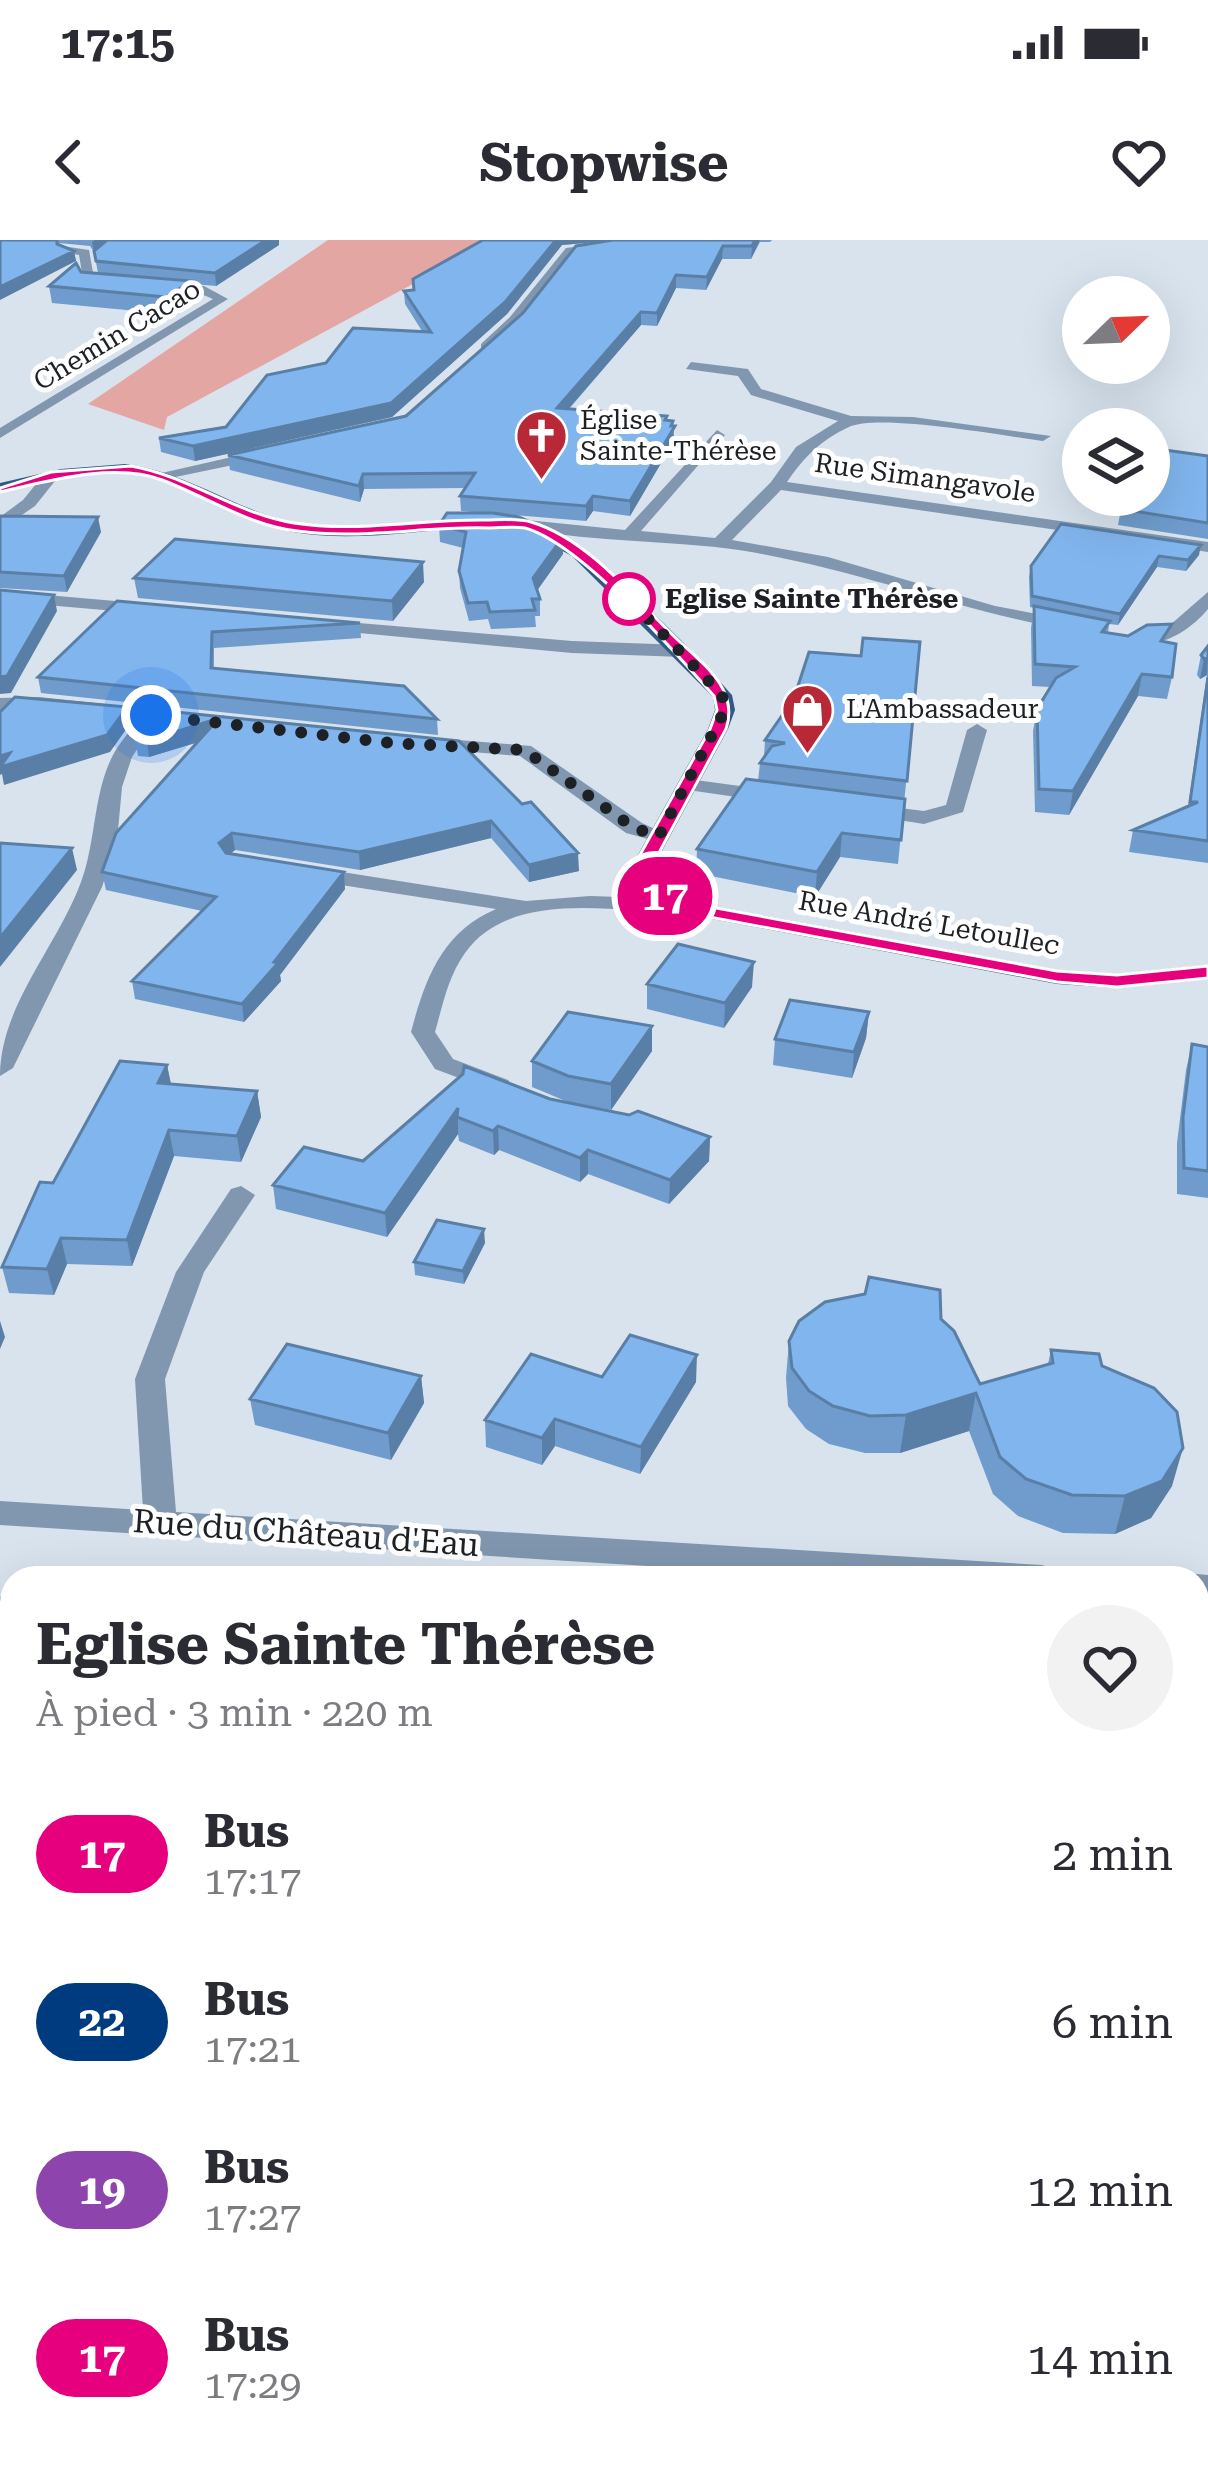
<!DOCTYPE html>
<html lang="fr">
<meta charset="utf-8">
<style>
:root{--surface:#fff;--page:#f2f2f3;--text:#2b2b33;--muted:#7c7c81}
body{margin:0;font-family:"Roboto Serif",serif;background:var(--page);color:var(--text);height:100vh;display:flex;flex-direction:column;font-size:45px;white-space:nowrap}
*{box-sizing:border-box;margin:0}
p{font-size:39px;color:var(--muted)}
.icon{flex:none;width:66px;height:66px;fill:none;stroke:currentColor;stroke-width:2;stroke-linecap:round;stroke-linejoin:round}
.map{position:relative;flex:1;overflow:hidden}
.side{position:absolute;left:0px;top:1326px;width:1209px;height:900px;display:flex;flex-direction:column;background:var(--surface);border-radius:36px 36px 0 0;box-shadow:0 12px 48px #0002}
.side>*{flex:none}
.badge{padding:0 24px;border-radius:39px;font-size:42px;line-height:78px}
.needle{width:78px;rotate:67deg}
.tools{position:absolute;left:1062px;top:36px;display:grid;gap:24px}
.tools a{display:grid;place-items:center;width:108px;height:108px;border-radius:50%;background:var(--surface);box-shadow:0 12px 48px #0002;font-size:60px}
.you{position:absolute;width:60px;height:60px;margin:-30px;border:9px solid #fff;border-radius:50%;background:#1a73e8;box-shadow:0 0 0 18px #1a73e833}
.map>.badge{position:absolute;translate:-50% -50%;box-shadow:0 0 0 6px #fff}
.round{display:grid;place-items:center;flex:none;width:126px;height:126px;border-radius:63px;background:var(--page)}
.overview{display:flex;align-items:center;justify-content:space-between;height:204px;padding:0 36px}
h1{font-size:57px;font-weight:700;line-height:90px}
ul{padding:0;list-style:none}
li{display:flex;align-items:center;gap:36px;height:168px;padding:0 36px}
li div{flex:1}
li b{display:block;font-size:45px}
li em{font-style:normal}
li .badge{min-width:132px;font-weight:700;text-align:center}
.status{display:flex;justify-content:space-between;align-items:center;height:84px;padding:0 60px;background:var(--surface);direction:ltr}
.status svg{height:33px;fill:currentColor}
header{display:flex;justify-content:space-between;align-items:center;height:156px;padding:0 36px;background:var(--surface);font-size:54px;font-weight:700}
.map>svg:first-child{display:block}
.green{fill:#e4a6a3}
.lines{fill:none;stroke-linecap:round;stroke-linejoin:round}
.minor{fill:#8197b0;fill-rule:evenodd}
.major{fill:#315984;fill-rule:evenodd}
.wall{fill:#6f9ccc}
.shaded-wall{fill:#5a7fa6}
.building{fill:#81b5ed;stroke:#5a7fa6;stroke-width:3}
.line{fill:#e6007e;stroke:#fff;stroke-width:3}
.walk{stroke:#1d2125;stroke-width:12;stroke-dasharray:0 21.6}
.stop-dot{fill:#fff;stroke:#e6007e;stroke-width:6}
.labels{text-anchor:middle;stroke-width:10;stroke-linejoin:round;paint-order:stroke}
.far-street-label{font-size:27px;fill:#1d2125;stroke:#fff}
.far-poi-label{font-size:27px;fill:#1d2125;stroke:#fff;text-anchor:start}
.far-stop-label{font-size:27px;font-weight:bold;fill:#1d2125;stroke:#fff;text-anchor:start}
.street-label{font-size:33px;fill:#1d2125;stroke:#fff}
</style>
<div class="status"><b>17:15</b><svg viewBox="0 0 49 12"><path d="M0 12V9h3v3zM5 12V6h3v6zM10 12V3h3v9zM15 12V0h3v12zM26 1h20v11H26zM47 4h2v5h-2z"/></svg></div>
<header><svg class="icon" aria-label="back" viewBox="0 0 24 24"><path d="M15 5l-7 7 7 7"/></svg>Stopwise<svg class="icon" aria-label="heart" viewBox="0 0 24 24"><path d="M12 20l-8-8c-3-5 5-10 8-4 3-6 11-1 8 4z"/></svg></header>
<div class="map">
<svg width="1208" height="2226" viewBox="0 0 1208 2226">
<rect width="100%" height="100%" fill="#d8e3ee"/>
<path class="green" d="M 328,0 L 494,0 L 167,177 L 164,190 L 88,164 Z"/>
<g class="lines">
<path class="minor" d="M 629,0 L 663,0 L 574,14 L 520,83 L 491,110 L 481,110 L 481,104 L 510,77 L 566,8 Z
M 62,6 L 89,10 L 94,38 L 204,46 L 228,59 L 0,198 L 0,188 L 213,59 L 201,54 L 84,44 L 79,15 L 62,12 Z
M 691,122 L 748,129 L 761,149 L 851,176 L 913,177 L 1051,196 L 1043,201 C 1004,196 879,173 849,187 C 821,200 804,217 787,242 L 1208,302 L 1208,312 L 781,250 L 732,300 L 828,317 L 995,366 L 1074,381 L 1077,385 L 1068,390 C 963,371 863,332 757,313 C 679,299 599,304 521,288 L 521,282 L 527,280 L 625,290 L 717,190 L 725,195 L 722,198 L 641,291 L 715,298 L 771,242 L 796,207 L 838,181 L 751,155 L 738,136 L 686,129 Z
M 267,209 L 275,214 L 272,217 L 161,240 L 153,235 Z
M 45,233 L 59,236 L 35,266 L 0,290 L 0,277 L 23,260 Z
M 0,351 L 150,364 L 159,369 L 150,374 L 0,361 Z
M 1208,352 L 1208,369 C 1189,392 1153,415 1124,397 L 1170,385 Z
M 323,380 L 572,401 L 682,405 L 691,411 L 682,417 L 572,413 L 317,389 L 317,381 Z
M 39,457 L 189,473 L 199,479 L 189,485 L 156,481 L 132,517 L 122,547 L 117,601 L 102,647 L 13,828 L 0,836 C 0,766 57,707 81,642 C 96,602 93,555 112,517 C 118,504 130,492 138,479 L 39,469 L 0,470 L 0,458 Z
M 977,484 L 987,490 L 963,572 L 924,584 L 860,574 L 860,566 L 867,564 L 924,571 L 946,565 L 967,490 Z
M 422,497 L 531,506 L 642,583 L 670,596 L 659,602 L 626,593 L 520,516 L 415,507 L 412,503 Z
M 688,539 L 777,551 L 787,557 L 777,563 L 681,549 L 678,545 Z
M 304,626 L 526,661 L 590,656 L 678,659 L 689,666 L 678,673 C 612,671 509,650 465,713 C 448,737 443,764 435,792 L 453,819 L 508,840 L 512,845 L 499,853 L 435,829 L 411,792 C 425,739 442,692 496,669 L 296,638 L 293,633 Z
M 241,946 L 255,955 L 204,1032 L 165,1139 L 176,1272 L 1042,1325 L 1054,1329 L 1059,1338 L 838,1338 L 0,1285 L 0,1261 L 143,1270 L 135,1139 L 176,1032 L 231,949 Z
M 1197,1334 L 1208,1335 L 1208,1361 L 1197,1360 L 1197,1338 L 1185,1338 Z
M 12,1908 L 12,1952 L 0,1956 L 0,1913 Z
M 1197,2011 L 1208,2012 L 1208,2058 L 1197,2057 Z"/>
<path class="major" d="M 125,224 C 183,231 228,265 283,280 C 346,296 414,280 478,277 L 486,282 L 478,287 C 417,290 354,303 293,292 C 246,283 208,257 164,241 C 112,222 52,239 0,253 L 0,243 L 61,229 Z
M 520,282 C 568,279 699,416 732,455 L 735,470 L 728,489 L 656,622 L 662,643 L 685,661 L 1057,730 L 1117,734 L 1208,725 L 1208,739 L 1117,748 L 1057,744 L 670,671 L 644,651 L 634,622 L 708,489 L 715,470 L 713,457 L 572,316 L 520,288 Z"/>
</g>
<path class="wall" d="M 0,0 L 279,0 L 279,5 L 216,46 L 193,44 L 194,58 L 169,74 L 52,63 L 49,46 L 81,32 L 98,33 L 94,12 L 90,6 L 59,3 L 59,5 L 74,11 L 76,21 Z
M 483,0 L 772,0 L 770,2 L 760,2 L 751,19 L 722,19 L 706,50 L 676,48 L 657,86 L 641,85 L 569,169 L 667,181 L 673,186 L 674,201 L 630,276 L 593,271 L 586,281 L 503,274 L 563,297 L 563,314 L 537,350 L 540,359 L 540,376 L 535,376 L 536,387 L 491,389 L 488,379 L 469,381 L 460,348 L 459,331 L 463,308 L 440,302 L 439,285 L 484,273 L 461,271 L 460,256 L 465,248 L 364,249 L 360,262 L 230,230 L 228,215 L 406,176 L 609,1 L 562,5 L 507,74 L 392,177 L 195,221 L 161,212 L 159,198 L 226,187 L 326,123 L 422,91 L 405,64 L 404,51 L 414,50 Z
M 1208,216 L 1208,299 L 1118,285 L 1121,269 Z
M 0,276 L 101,292 L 67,352 L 0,348 Z
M 1061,284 L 1199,315 L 1186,331 L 1157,327 L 1118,385 L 1109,384 L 1108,393 L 1168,402 L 1172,437 L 1167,459 L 1138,456 L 1069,575 L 1035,572 L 1033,491 L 1037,469 L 1050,447 L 1032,446 L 1031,388 L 1034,368 L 1030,367 L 1029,337 L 1031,326 Z
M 134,338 L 424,342 L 393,381 L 138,358 Z
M 117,361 L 360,383 L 361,398 L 214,408 L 214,428 L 437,479 L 438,495 L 41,453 L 38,437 Z
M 920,402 L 898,624 L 840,617 L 815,657 L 696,633 L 697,609 L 758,541 L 760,523 L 764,517 L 765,500 L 861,416 Z
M 1208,406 L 1208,623 L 1129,612 L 1133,590 L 1188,567 L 1207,435 L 1200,439 L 1197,435 L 1201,415 Z
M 135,499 L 459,501 L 579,631 L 529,642 L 491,598 L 360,630 L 235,610 L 230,614 L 345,649 L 280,735 L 281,741 L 244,782 L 135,759 L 132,741 L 202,671 L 106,650 L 102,632 L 198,502 L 149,517 L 138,516 Z
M 647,744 L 752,747 L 724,788 L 647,769 Z
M 869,772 L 866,798 L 852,838 L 773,825 L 775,799 Z
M 652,786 L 652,811 L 611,870 L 568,862 L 532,847 L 532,821 Z
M 1192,804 L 1208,807 L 1208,958 L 1177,954 L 1177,903 L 1186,830 Z
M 167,825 L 171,844 L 257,851 L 261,877 L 241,922 L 174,916 L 132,1026 L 67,1024 L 54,1055 L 9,1053 L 2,1027 L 53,943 Z
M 463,834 L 550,859 L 710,897 L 709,921 L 669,964 L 588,934 L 580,942 L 499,910 L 494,915 L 459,901 L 458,894 L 387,997 L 276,969 L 273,945 L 363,921 Z
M 485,1003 L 464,1044 L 415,1035 L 414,1022 Z
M 941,1079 L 980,1144 L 1048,1124 L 1051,1110 L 1102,1126 L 1172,1246 L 1151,1278 L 1115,1294 L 1063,1293 L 1018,1276 L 993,1254 L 969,1191 L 900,1213 L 865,1213 L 829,1204 L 806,1189 L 788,1166 L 786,1138 L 789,1101 Z
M 421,1136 L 424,1163 L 391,1220 L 255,1185 L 250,1159 Z
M 602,1137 L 696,1142 L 640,1234 L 555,1206 L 542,1225 L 486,1207 L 485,1180 Z
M 0,1358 L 12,1359 L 12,1470 L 0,1469 Z
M 1208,1382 L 1208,1485 L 1197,1476 L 1197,1388 Z
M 1197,1810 L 1208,1811 L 1208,1943 L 1197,1942 Z
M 1068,2214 L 1143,2214 L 1208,2226 L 1063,2226 Z"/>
<path class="shaded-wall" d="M 95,0 L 118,0 L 94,12 L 92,2 Z
M 266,0 L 279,0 L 279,5 L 216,46 L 215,33 Z
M 556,0 L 616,0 L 562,5 L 507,74 L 392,177 L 195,221 L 193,206 L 391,163 Z
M 755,0 L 760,0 L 751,19 L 752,6 Z
M 723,6 L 722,19 L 706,50 L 707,37 Z
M 74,11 L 76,21 L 0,60 L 0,47 Z
M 676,35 L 676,48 L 657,86 L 657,73 Z
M 192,41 L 194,58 L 169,74 L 166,57 Z
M 641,72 L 641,85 L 557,182 L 557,168 Z
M 673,181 L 674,201 L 630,276 L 630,261 Z
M 363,234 L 364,249 L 360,262 L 359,246 Z
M 593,256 L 593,271 L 586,281 L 586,266 Z
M 98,277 L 101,292 L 67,352 L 64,336 Z
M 563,297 L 563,314 L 534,355 L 533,338 Z
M 1201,305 L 1199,315 L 1186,331 L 1188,320 Z
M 1159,316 L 1157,327 L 1118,385 L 1120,374 Z
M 423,322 L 424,342 L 393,381 L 392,361 Z
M 54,355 L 57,371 L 11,453 L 0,454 L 0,437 Z
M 1208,417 L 1207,435 L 1200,439 L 1204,419 Z
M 1142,434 L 1138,456 L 1069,575 L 1073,551 Z
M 127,467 L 130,484 L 110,512 L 4,545 L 2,534 L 0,535 L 0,516 Z
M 219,478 L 222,495 L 149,517 L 147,501 Z
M 491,581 L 491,598 L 360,630 L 359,612 Z
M 232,593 L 235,610 L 222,620 L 219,603 Z
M 842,593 L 840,617 L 815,657 L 817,632 Z
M 72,608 L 77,630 L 0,727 L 0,698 Z
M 578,613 L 579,631 L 529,642 L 529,625 Z
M 344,632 L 345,649 L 280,735 L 281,741 L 244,782 L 242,764 Z
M 754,722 L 752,747 L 724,788 L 725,763 Z
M 869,772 L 866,798 L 852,838 L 854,812 Z
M 652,786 L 652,811 L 611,870 L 611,844 Z
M 167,825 L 172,850 L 158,843 Z
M 257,851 L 261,877 L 241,922 L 237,896 Z
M 458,868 L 458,894 L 387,997 L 385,973 Z
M 498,886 L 499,910 L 494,915 L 493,891 Z
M 169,890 L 174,916 L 132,1026 L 127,1000 Z
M 710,897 L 709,921 L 669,964 L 670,940 Z
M 588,910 L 588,934 L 580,942 L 580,918 Z
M 484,989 L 485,1003 L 464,1044 L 463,1031 Z
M 61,998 L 67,1024 L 54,1055 L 47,1029 Z
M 0,1081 L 5,1097 L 0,1109 Z
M 697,1115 L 696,1142 L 640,1234 L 641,1207 Z
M 421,1136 L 424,1163 L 391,1220 L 388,1193 Z
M 976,1153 L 969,1191 L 900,1213 L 906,1175 Z
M 555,1179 L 555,1206 L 542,1225 L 542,1198 Z
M 1183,1208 L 1172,1246 L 1151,1278 L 1115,1294 L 1125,1256 Z
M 1208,1580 L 1198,1605 L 1197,1607 L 1197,1589 Z
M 120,2214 L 138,2214 L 135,2226 L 117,2226 Z
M 407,2214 L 415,2214 L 414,2226 L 406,2226 Z"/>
<path class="building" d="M 0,0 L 57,0 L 57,4 L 74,11 L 0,47 Z
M 107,0 L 266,0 L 215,33 L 96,21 L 94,11 Z
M 483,0 L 556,0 L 506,61 L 391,163 L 193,206 L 159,198 L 226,187 L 267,135 L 326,123 L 353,88 L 431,92 L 404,51 L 414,50 L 413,39 Z
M 613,0 L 755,0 L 752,6 L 723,6 L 707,37 L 676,35 L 657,73 L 641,72 L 557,168 L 667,176 L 665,180 L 673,181 L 671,186 L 675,186 L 630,261 L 593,256 L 586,266 L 460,256 L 475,233 L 363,234 L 359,246 L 228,215 L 406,176 L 523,73 L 576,6 Z
M 76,23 L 81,32 L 192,41 L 166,57 L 49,46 Z
M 1165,210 L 1208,216 L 1208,283 L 1121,269 L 1131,255 L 1149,255 L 1149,232 Z
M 447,273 L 493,273 L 519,277 L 563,297 L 533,338 L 540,359 L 532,359 L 535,370 L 490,372 L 487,362 L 468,363 L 459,331 L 466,292 L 439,285 Z
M 0,276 L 98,277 L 64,336 L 0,332 Z
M 1061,284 L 1201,305 L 1188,320 L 1159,316 L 1120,374 L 1032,356 L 1031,326 Z
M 175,299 L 423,322 L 392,361 L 134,338 Z
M 0,350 L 54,355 L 7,436 L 0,437 Z
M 117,361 L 360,383 L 212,392 L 211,428 L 404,446 L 437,479 L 38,437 Z
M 1034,366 L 1110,381 L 1102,392 L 1128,396 L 1147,385 L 1172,384 L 1161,401 L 1176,404 L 1172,437 L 1142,434 L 1073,551 L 1039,549 L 1037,469 L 1056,438 L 1075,427 L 1035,424 Z
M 863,398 L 920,402 L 907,541 L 760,523 L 772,506 L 785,503 L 765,500 L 794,458 L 809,412 L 861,416 Z
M 1208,406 L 1208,417 L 1204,419 L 1201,415 Z
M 1208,437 L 1208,601 L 1133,590 L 1198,562 L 1190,562 Z
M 15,457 L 127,467 L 107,495 L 0,527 L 10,513 L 0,516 L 0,472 Z
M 156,470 L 459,501 L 522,564 L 531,562 L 578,613 L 529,625 L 491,581 L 359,612 L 232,593 L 219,603 L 226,613 L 344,632 L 274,722 L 278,723 L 242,764 L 132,741 L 216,657 L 102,632 L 116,593 L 219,478 L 147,501 L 135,499 Z
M 746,539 L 905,559 L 901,600 L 842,593 L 817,632 L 697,609 Z
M 0,603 L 72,608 L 0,698 Z
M 678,704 L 754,722 L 725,763 L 647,744 Z
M 790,760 L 869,772 L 854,812 L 775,799 Z
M 568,772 L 652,786 L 611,844 L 568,836 L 532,821 Z
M 1192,804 L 1208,807 L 1208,931 L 1184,928 L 1183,877 Z
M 120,821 L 167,825 L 158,843 L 257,851 L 237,896 L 169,890 L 127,1000 L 61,998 L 47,1029 L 2,1027 L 40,942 L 53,943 Z
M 464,826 L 550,859 L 629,875 L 638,871 L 710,897 L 670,940 L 588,910 L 580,918 L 498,886 L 493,891 L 457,877 L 458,868 L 385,973 L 273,945 L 304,907 L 363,921 L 463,834 Z
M 437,980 L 484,989 L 463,1031 L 414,1022 Z
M 869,1037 L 940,1050 L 941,1079 L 954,1091 L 980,1144 L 1053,1123 L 1051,1110 L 1099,1114 L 1102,1126 L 1154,1148 L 1177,1172 L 1183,1208 L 1162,1241 L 1125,1256 L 1072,1255 L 1026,1239 L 1000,1217 L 976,1153 L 906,1175 L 870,1176 L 833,1166 L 809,1151 L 792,1128 L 789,1101 L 799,1081 L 825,1062 L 865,1054 Z
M 630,1095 L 697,1115 L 641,1207 L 555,1179 L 542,1198 L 485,1180 L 531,1114 L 602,1137 Z
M 287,1104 L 421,1136 L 388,1193 L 250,1159 Z
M 0,1358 L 12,1359 L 12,1446 L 0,1446 Z
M 1208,1382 L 1208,1451 L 1197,1440 L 1197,1388 Z
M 1197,1571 L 1208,1580 L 1197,1589 Z
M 1197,1810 L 1208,1811 L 1208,1919 L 1197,1918 Z
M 0,2153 L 12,2154 L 12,2214 L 120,2214 L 117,2226 L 0,2226 Z
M 220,2214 L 407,2214 L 406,2226 L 218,2226 Z
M 547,2214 L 980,2214 L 981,2226 L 546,2226 Z
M 1072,2214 L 1143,2214 L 1208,2220 L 1208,2226 L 1073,2226 Z"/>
<path class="line" d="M 131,226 C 189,236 237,274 294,283 C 358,293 421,279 485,280 C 499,280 517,278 531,282 C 589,299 637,361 679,401 C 706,426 739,451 726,489 L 654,622 L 660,643 L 684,662 L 1057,731 L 1117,735 L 1208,726 L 1208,738 L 1117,747 L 1057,742 L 672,670 L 646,649 L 636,622 L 710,489 L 717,470 L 714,456 C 675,412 580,303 525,288 C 514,286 499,288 488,288 C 424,286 361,300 297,291 C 248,285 207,257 162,240 C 114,222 48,241 0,252 L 0,248 L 51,232 Z"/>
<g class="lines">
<path class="walk" d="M 151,475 L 391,503 L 524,510 L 634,588 L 659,596 L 725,470 L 722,455 L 629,359"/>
</g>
<defs>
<symbol id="church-pin" viewBox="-11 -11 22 30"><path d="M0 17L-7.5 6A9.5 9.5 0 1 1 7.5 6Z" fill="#b92836" stroke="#fff"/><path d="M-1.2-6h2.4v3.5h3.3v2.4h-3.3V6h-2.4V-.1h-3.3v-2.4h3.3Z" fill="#fff"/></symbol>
<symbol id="shop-pin" viewBox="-11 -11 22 30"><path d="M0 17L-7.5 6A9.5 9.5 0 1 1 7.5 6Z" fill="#b92836" stroke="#fff"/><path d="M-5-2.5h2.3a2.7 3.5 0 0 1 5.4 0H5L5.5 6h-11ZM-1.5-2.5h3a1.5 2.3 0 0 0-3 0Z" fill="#fff"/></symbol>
</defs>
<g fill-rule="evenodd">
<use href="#church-pin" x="512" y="166" width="59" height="81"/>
<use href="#shop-pin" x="778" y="440" width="59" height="81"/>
</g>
<circle class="stop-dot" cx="629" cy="359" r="24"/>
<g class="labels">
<g class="far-street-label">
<text transform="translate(117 95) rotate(-31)" y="9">Chemin Cacao</text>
<text transform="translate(925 238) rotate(8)" y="9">Rue Simangavole</text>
<text transform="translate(929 683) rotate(10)" y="9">Rue André Letoullec</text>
</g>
<g class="far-poi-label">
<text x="580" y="189">Église<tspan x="580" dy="31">Sainte-Thérèse</tspan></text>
<text x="846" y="478">L'Ambassadeur</text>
</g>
<g class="far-stop-label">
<text x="665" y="368">Eglise Sainte Thérèse</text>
</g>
<g class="street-label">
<text transform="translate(306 1292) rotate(4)" y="12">Rue du Château d'Eau</text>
</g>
</g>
</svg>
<div class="tools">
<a><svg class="needle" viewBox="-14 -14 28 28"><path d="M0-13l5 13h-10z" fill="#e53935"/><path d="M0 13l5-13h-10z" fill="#7c7c81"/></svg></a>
<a><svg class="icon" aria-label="layers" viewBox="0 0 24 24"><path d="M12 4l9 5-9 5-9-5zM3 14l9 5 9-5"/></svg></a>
</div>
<div class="you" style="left:151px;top:475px"></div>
<b class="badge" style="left:665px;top:656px;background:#e6007e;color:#fff">17</b>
<section class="side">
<div class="overview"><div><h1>Eglise Sainte Thérèse</h1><p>À pied · 3 min · 220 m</p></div><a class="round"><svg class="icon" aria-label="heart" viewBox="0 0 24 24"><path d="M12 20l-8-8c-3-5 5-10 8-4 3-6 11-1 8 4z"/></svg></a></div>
<ul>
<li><span class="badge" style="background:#e6007e;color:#fff">17</span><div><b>Bus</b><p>17:17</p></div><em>2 min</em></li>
<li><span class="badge" style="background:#003b80;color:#fff">22</span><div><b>Bus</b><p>17:21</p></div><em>6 min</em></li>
<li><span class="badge" style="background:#8e44ad;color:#fff">19</span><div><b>Bus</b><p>17:27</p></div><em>12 min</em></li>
<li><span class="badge" style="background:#e6007e;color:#fff">17</span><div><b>Bus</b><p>17:29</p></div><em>14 min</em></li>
</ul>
</section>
</div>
